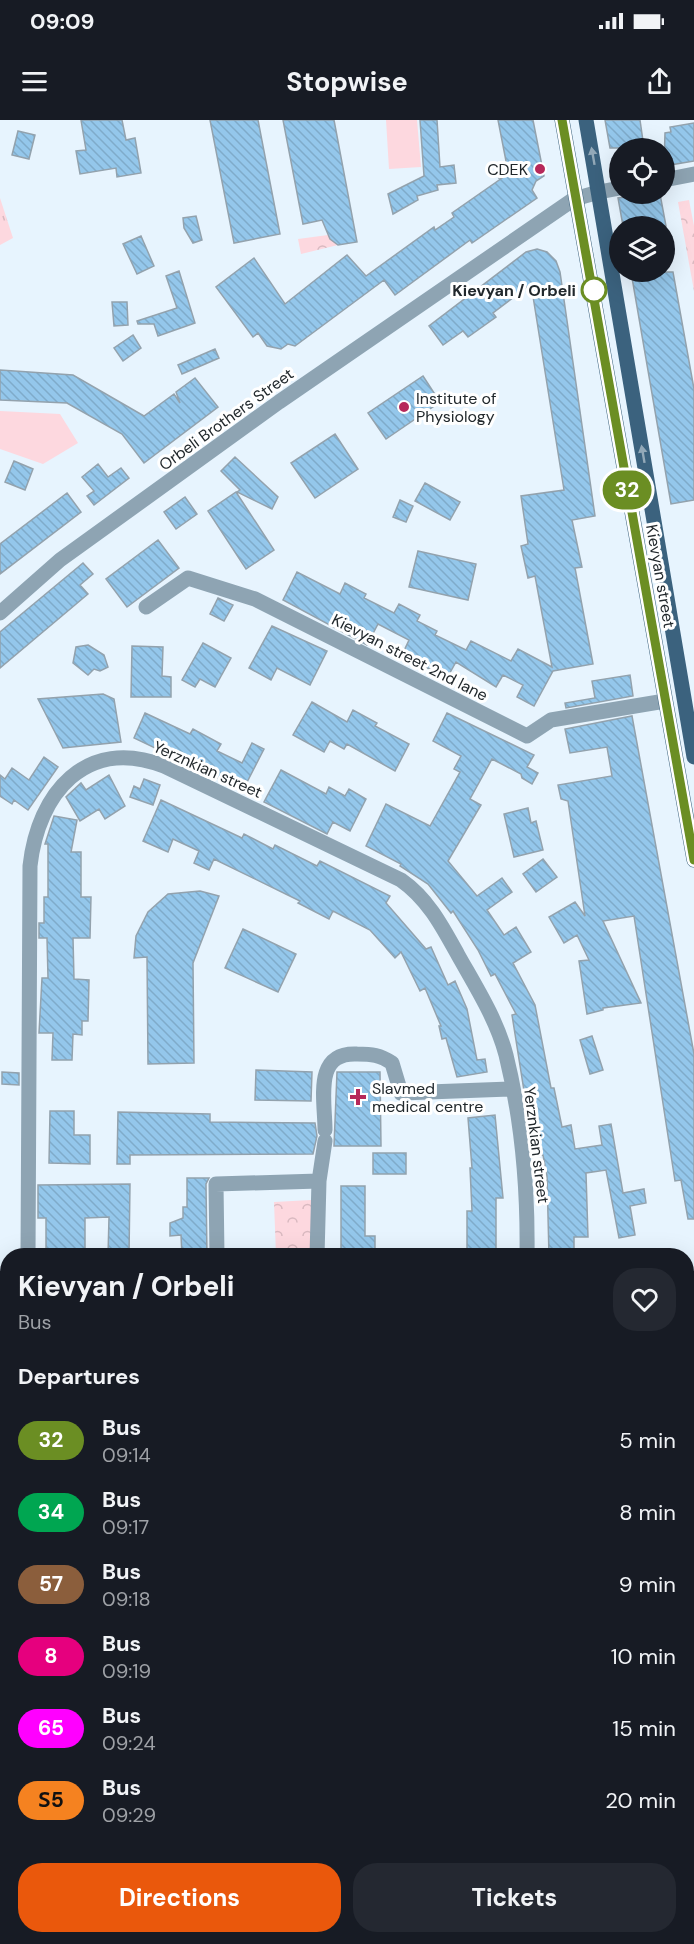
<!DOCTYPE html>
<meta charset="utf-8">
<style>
:root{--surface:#171b24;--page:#242831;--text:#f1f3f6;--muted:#9ea1a6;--accent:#ea580c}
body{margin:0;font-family:"DM Sans","Noto Sans Armenian",sans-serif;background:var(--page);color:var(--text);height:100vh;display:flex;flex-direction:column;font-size:22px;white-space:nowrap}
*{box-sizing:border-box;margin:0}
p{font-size:20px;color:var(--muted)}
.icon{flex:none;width:33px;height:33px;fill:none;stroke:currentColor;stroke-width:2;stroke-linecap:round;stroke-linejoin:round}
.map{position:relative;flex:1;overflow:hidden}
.drawer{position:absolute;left:0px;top:1128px;width:694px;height:696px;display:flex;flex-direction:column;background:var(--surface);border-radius:24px 24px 0 0;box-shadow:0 6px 24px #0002}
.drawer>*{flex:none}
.badge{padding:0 12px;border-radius:20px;font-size:21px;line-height:39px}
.buttons{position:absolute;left:609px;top:18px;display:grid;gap:12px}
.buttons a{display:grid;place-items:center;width:66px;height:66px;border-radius:50%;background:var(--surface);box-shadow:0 6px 24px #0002;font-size:30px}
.map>.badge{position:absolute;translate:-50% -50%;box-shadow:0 0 0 3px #fff}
h2{padding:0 18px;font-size:22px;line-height:54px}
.round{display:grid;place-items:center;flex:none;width:63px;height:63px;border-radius:24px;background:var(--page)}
.headline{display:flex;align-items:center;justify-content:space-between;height:102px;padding:0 18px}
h1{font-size:28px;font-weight:700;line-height:45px}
.cta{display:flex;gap:12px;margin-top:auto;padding:12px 18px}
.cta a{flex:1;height:69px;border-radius:24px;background:var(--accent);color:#fff;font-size:24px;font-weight:700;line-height:69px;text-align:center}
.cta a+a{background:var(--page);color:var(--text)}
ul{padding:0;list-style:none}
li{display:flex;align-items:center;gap:18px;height:72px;padding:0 18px}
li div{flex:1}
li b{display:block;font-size:22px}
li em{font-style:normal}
li .badge{min-width:66px;font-weight:700;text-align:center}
.status{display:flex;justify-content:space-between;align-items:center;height:42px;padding:0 30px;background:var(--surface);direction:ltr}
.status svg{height:16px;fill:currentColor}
header{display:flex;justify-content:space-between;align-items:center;height:78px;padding:0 18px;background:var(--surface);font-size:27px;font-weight:700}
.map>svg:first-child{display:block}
.grass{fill:url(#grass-tufts)}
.forest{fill:url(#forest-crowns)}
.pitch{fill:#fdd8df}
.building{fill:url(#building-back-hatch);stroke:#93a2ad;stroke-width:1.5}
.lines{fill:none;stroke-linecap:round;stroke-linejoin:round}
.minor{stroke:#8ea4b3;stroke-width:15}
.tertiary{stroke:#8ea4b3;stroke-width:15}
.primary{stroke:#3b627e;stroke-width:15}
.oneway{fill:#93a9b8}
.line-casing{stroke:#fff;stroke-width:14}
.line{stroke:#6b8e23;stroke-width:9}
.poi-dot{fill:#b6285a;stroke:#fff;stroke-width:2}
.stop-dot{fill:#fff;stroke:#6b8e23;stroke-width:3}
.labels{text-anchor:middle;stroke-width:6;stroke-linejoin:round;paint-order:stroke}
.poi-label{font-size:16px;fill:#21282c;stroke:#fff;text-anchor:start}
.stop-label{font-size:16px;font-weight:bold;fill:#21282c;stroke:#fff;text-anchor:end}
.street-label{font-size:16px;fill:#21282c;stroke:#fff}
</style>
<div class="status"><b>09:09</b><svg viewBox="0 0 49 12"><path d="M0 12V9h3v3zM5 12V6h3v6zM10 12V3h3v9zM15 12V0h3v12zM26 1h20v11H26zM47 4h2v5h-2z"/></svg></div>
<header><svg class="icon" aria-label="menu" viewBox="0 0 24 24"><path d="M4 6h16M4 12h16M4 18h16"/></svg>Stopwise<svg class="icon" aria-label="share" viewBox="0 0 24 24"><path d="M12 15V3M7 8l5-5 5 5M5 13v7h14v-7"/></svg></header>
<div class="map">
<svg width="694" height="1824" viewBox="0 0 694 1824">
<defs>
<pattern id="grass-tufts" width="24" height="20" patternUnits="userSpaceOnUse" patternTransform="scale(1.5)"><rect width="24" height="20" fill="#fdd8df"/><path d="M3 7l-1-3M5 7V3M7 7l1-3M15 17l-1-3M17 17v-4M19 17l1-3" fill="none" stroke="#d9b9c0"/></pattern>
<pattern id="forest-crowns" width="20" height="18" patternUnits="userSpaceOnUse" patternTransform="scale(1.5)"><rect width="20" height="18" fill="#fdd8df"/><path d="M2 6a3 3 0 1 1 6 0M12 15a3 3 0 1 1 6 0" fill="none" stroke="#d9b9c0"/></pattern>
<pattern id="building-back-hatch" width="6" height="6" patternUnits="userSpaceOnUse" patternTransform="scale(1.5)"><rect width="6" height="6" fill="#94c7eb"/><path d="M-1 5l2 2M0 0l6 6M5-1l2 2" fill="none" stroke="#7fabca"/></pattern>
</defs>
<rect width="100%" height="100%" fill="#e7f4fe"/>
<path class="grass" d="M 0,78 L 13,118 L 0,125 Z"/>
<path class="forest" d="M 689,80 L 694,106 L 694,171 L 678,82 Z
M 328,115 L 338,125 L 301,134 L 298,119 Z
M 311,1080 L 313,1135 L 276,1135 L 274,1082 Z"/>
<path class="pitch" d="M 386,0 L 417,0 L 421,47 L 389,49 Z
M 0,291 L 60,294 L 78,323 L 43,344 L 0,329 Z"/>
<path class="building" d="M 81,0 L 122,0 L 126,20 L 135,18 L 141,53 L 117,57 L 116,48 L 80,54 L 76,31 L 86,30 Z
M 210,0 L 258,0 L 280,114 L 234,123 Z
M 283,0 L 334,0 L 357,122 L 338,125 L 330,119 L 322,100 L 303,104 Z
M 420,0 L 437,0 L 440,47 L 454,45 L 456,63 L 437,65 L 438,70 L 417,76 L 418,80 L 393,94 L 388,74 L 424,56 Z
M 498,0 L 533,0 L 544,56 L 536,61 L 532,70 L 537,78 L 472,123 L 470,120 L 395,175 L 384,160 L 295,226 L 288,224 L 281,229 L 267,226 L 258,213 L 253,217 L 216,167 L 254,138 L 285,184 L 347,135 L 366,156 L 434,107 L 435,110 L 454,97 L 452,93 L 502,58 L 499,58 L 506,41 Z
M 605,0 L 640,0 L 644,28 L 610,28 Z
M 694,3 L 694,41 L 664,46 L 665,13 L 671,12 L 670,7 Z
M 18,11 L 35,15 L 29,39 L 12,35 Z
M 645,74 L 660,74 L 666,106 L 623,106 L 618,78 Z
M 196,96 L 202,120 L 193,123 L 184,108 L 183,98 Z
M 141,116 L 154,146 L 137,154 L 123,124 Z
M 537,129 L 547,132 L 556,141 L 560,152 L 595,396 L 572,400 L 582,447 L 575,448 L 593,544 L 553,551 L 534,586 L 517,577 L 523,565 L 503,555 L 496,567 L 456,542 L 447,558 L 402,535 L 409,520 L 378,504 L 367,525 L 283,480 L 297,452 L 340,474 L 345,463 L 366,474 L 364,478 L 394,493 L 399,484 L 420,495 L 417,501 L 437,511 L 435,515 L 466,530 L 471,521 L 511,541 L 518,529 L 552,547 L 535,456 L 528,458 L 521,426 L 528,424 L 521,376 L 564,370 L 531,164 L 493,193 L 496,197 L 468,217 L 463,211 L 443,225 L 429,206 L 526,132 Z
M 179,151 L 195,203 L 158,216 L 154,204 L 138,204 L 137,201 L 177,188 L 166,156 Z
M 631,152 L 673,152 L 694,269 L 694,380 L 671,384 Z
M 112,182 L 127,182 L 128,205 L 114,206 Z
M 133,215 L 141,228 L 123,241 L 114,228 Z
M 215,229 L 219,238 L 182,254 L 178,245 Z
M 0,250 L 73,255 L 144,296 L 174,274 L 180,283 L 176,272 L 195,258 L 218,287 L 144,343 L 122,314 L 67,283 L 0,280 Z
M 423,256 L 440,282 L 386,319 L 368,293 Z
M 335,314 L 358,349 L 315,378 L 291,343 Z
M 235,337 L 278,377 L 272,389 L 237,372 L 240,370 L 221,351 Z
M 14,341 L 33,349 L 25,370 L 5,362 Z
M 98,344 L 108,357 L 121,348 L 129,358 L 94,385 L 87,376 L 94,371 L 82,357 Z
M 425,363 L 460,382 L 450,400 L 415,381 Z
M 236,372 L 274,430 L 246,449 L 208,391 Z
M 67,373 L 81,392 L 0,454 L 0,424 Z
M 185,377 L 197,394 L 176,409 L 164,392 Z
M 400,380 L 413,386 L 406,402 L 393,397 Z
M 158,420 L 179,448 L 127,487 L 106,459 Z
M 418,431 L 476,444 L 468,480 L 409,467 Z
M 83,443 L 93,454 L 80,465 L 88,474 L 0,548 L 0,512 Z
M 218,478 L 233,485 L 224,501 L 210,494 Z
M 272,506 L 327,531 L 310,565 L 277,548 L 271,560 L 249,548 Z
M 203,523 L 231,538 L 215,567 L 200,559 L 195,567 L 182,560 Z
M 88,525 L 104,535 L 108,547 L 100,551 L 94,549 L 88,555 L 73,543 L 76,527 Z
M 132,526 L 163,527 L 162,556 L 171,557 L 171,577 L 131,577 Z
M 630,555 L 633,576 L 566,588 L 565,583 L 595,578 L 592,561 Z
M 103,574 L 114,579 L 121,622 L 63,628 L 38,579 Z
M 312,582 L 347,602 L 353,590 L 377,603 L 375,606 L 409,624 L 395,651 L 347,624 L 344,629 L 330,621 L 324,632 L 293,615 Z
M 145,593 L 190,614 L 193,609 L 221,624 L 217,631 L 242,643 L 252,623 L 264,629 L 243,670 L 134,618 Z
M 447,593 L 534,635 L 527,647 L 538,653 L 532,664 L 522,658 L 521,654 L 492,639 L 470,679 L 481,685 L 448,741 L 477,776 L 502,758 L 512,772 L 487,790 L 504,815 L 516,807 L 531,832 L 513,843 L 535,885 L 551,968 L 554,968 L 562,1007 L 571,1005 L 575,1029 L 602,1025 L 599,1006 L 611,1004 L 623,1073 L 644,1069 L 646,1083 L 630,1086 L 635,1115 L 619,1118 L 606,1050 L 586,1053 L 588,1117 L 574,1117 L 574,1136 L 549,1136 L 547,1056 L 543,1035 L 536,1036 L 525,977 L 512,895 L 516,894 L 495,854 L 491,856 L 478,830 L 453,791 L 451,793 L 428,764 L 400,746 L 401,744 L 366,726 L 386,684 L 430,706 L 460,652 L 454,649 L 461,636 L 433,621 Z
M 632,596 L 694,934 L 694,1099 L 688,1099 L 681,1060 L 675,1061 L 634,796 L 603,801 L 641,883 L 603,888 L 603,890 L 587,894 L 579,841 L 589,840 L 577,815 L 564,823 L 549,797 L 575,782 L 585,796 L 568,681 L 561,679 L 558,665 L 612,656 L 607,627 L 570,633 L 565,609 Z
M 44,637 L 58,647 L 28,690 L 14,680 L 12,684 L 0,676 L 0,655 L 5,659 L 12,648 L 29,660 Z
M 281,650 L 326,674 L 329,667 L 345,676 L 349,669 L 366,679 L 350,711 L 333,702 L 327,714 L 264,682 Z
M 109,655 L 125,686 L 105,699 L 99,689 L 80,701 L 66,677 L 81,663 L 86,670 Z
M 144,659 L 160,665 L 153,685 L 130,677 L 134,666 L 140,669 Z
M 161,680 L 242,718 L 244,714 L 273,729 L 275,725 L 317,746 L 320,741 L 390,776 L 386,783 L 426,829 L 431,827 L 448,865 L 455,861 L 467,889 L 477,940 L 485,939 L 487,952 L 457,957 L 446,918 L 442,919 L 439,906 L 441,906 L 425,868 L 420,871 L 401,832 L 395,838 L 370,810 L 333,791 L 329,799 L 298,783 L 300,781 L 214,739 L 209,750 L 194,743 L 199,731 L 173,719 L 168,732 L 143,721 Z
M 528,688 L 531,703 L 536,701 L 543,730 L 514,737 L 504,694 Z
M 54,696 L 77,700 L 71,732 L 81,732 L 81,777 L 91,777 L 90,818 L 73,818 L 74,859 L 89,860 L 88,901 L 82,901 L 82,915 L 73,914 L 72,940 L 52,940 L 53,913 L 39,913 L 42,858 L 48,858 L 47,818 L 39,818 L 39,803 L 44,803 L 44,777 L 48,777 L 48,724 L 45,724 Z
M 543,739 L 557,757 L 536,772 L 523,754 Z
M 200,771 L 219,776 L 193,843 L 194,943 L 148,944 L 147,837 L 134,838 L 136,816 L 148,792 L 168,774 Z
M 243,809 L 296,834 L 278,872 L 225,848 Z
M 592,916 L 603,950 L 590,954 L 580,920 Z
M 256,950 L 312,952 L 311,981 L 255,980 Z
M 2,952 L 19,953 L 19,965 L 2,964 Z
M 337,952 L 380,952 L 381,1026 L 334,1026 Z
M 50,991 L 74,991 L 74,1015 L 90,1015 L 90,1044 L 49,1043 Z
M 118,992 L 210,994 L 210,1002 L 315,1003 L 317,1016 L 313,1034 L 130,1035 L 130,1044 L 117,1044 Z
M 495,995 L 503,1078 L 496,1078 L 496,1136 L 467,1136 L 467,1091 L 472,1091 L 470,1048 L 472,1048 L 468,998 Z
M 373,1033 L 406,1033 L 406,1054 L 373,1054 Z
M 187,1058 L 209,1058 L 206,1064 L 207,1136 L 182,1136 L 181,1115 L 170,1116 L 170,1103 L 183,1098 L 183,1087 L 187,1087 Z
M 130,1064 L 129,1136 L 108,1136 L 109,1097 L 85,1098 L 85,1136 L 46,1136 L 46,1098 L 38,1098 L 38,1065 Z
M 341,1066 L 365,1066 L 365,1116 L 375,1116 L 375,1136 L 341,1136 Z"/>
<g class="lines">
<path class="minor" d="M 664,60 L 694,54
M 599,72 L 620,68
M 146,487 L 188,458 L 255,479 L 527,616 L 551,600 L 665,581
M 325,1010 C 325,980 313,932 357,934 C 372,934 380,935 392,943 L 401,973 L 512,969
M 319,1061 L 325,1021
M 28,1136 L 30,746 C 38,673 86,616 164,646 L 401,760 C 428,779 442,806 458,835 C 476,867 497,900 506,935 C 522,1000 528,1068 527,1136
M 217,1136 L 216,1064 L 319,1061 L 317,1136
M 528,1816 L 528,1824"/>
<path class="tertiary" d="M 0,493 L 60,440 L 279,282 L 574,79 L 599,72
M 39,1816 L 39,1824
M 261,1824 L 261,1816"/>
<path class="primary" d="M 562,0 L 694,740
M 586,0 L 694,637
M 687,1333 L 694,1334
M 687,1356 L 694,1357
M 687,1368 L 694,1370
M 0,1487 L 8,1483
M 0,1515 L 8,1512"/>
</g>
<defs><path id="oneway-solid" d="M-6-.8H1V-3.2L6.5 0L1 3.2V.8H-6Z" transform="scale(1.5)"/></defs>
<g class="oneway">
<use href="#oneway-solid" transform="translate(593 36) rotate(-100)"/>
<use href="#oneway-solid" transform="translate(643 334) rotate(-100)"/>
</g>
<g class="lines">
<defs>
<path id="line" d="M 562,0 L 694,740"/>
</defs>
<use href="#line" class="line-casing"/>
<use href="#line" class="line"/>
</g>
<g class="poi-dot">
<circle cx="540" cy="49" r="6"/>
<circle cx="404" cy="287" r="6"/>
<path d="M355 968h6v6h6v6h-6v6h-6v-6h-6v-6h6z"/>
</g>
<circle class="stop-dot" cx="594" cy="170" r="12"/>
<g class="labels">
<g class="poi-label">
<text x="528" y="55" text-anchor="end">CDEK</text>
<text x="416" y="284">Institute of<tspan x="416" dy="18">Physiology</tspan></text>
<text x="372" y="974">Slavmed<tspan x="372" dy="18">medical centre</tspan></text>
</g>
<g class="stop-label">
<text x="576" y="176">Kievyan / Orbeli</text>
</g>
<g class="street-label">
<text transform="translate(226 299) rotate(-36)" y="6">Orbeli Brothers Street</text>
<text transform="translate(661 456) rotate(80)" y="6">Kievyan street</text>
<text transform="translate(410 537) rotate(27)" y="6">Kievyan street 2nd lane</text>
<text transform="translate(208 649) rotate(24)" y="6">Yerznkian street</text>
<text transform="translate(537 1025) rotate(83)" y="6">Yerznkian street</text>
</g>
</g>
</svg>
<div class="buttons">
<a><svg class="icon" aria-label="locate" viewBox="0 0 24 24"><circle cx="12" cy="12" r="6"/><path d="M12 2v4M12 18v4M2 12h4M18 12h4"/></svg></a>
<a><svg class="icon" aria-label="layers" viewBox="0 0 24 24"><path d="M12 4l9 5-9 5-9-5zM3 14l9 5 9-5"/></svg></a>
</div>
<b class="badge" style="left:627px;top:370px;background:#6b8e23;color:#fff">32</b>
<section class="drawer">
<div class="headline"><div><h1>Kievyan / Orbeli</h1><p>Bus</p></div><a class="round"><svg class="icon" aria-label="heart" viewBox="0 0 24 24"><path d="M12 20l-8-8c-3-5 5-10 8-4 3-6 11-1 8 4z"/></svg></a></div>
<h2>Departures</h2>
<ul>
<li><span class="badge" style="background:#6b8e23;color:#fff">32</span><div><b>Bus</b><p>09:14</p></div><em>5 min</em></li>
<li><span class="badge" style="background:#00a651;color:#fff">34</span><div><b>Bus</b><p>09:17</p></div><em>8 min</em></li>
<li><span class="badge" style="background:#8b5e3c;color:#fff">57</span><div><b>Bus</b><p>09:18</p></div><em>9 min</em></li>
<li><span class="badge" style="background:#e6007e;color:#fff">8</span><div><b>Bus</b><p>09:19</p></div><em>10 min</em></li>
<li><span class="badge" style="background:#f0f;color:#fff">65</span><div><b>Bus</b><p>09:24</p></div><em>15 min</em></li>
<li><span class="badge" style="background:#f58220;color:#111">Տ5</span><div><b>Bus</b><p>09:29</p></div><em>20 min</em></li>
</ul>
<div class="cta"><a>Directions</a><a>Tickets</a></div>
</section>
</div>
